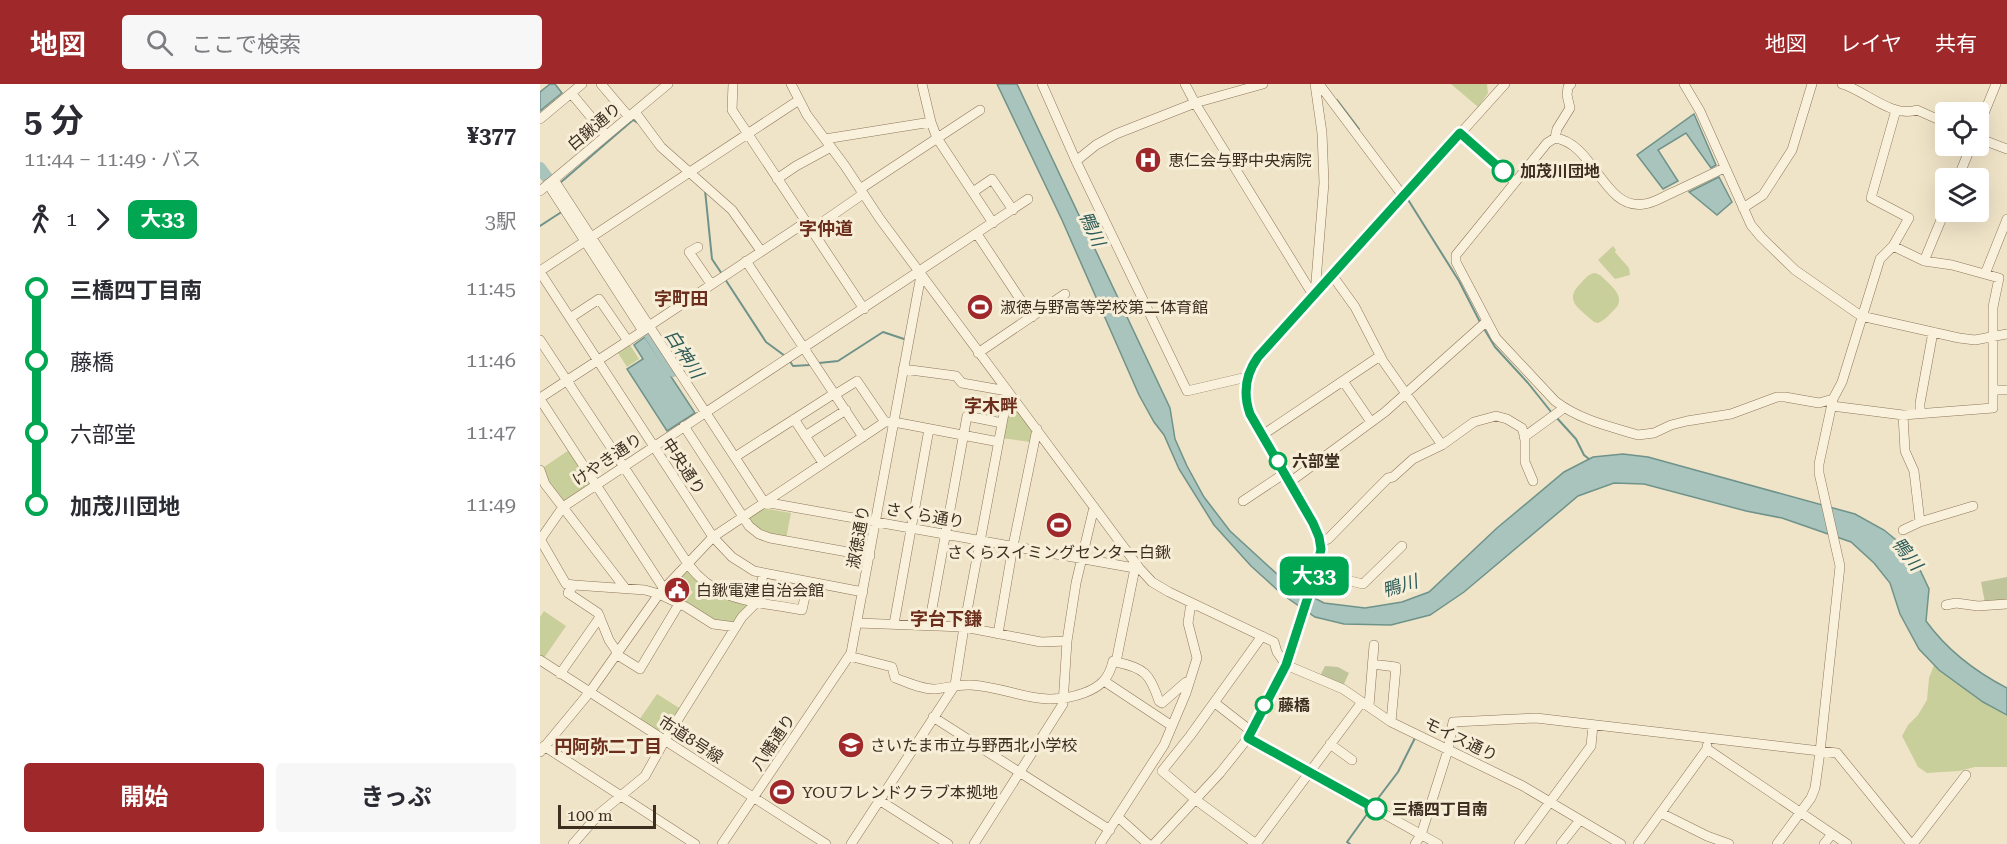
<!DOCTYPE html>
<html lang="ja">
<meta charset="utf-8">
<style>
:root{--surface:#fff;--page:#f7f7f7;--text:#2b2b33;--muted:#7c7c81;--accent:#9f292a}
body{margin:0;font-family:"Roboto Serif","Noto Sans JP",serif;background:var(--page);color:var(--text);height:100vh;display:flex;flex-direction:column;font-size:22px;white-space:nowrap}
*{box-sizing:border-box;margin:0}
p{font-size:20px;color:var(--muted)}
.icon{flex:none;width:33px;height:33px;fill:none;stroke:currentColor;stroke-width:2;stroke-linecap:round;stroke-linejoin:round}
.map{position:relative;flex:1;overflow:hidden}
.drawer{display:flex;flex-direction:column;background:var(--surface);width:540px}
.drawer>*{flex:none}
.badge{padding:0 12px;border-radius:9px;font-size:21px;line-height:39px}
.fabs{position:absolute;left:1395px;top:18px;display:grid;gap:12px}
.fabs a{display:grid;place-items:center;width:54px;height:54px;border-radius:6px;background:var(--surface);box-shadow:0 6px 24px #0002;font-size:30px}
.scale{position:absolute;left:18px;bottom:15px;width:98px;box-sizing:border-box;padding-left:6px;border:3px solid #3d2e20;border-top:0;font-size:16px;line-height:21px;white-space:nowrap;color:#3d2e20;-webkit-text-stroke:4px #f7eed8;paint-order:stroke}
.map>.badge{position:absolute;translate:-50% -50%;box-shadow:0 0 0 3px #fff}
.legs{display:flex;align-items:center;gap:9px;height:66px;padding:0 24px;font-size:20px}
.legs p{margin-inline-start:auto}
.headline{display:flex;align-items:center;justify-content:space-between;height:102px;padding:0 24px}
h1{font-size:33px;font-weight:700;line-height:45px}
.cta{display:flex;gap:12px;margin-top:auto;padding:12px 24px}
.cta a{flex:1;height:69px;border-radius:6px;background:var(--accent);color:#fff;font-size:24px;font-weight:700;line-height:69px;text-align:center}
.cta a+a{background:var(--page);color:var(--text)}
ul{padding:0 24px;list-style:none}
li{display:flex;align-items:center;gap:21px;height:72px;font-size:22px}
li i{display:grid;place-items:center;width:9px;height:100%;margin:0 8px;background:currentColor}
li i::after{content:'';width:15px;height:15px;margin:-8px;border:4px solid;border-radius:50%;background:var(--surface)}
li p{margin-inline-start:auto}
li:first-child i{background:linear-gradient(#0000 50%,currentColor 0)}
li:last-child i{background:linear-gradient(currentColor 50%,#0000 0)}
header{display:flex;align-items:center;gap:36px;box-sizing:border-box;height:84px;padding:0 30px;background:var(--accent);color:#fff}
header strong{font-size:28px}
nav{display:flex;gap:33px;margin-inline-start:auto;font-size:21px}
.search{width:420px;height:54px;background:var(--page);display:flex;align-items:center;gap:15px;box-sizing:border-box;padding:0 21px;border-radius:6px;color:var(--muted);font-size:22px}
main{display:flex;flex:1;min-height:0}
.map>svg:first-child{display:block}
.green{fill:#c9cf9b}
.cemetery{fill:#bfc49a}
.water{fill:#a9c4bc;stroke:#6f938a;stroke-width:1.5}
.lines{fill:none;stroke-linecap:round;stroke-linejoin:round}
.stream{stroke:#6f938a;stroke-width:2}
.river{stroke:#a9c4bc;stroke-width:12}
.minor-casing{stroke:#8d765c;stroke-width:10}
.minor{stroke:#faf1dc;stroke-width:9}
.line-1-casing{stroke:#fff;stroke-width:14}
.line-1{stroke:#00a651;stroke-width:9}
.stop-1-dot{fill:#fff;stroke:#00a651;stroke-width:3}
.labels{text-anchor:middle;stroke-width:6;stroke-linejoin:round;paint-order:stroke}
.street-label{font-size:16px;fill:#3d2e20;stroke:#f7eed8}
.poi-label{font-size:16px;fill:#3d2e20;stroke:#f7eed8;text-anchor:start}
.stop-label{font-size:16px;font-weight:bold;fill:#3d2e20;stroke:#f7eed8;text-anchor:start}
.neighbourhood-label{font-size:18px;font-weight:bold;fill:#6c2e1d;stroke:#f7eed8}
.water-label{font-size:18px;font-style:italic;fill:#2f5d5a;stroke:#f7eed8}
</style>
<header>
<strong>地図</strong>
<div class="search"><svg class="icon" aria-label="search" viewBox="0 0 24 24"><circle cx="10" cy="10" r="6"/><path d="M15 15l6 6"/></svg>ここで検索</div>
<nav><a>地図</a><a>レイヤ</a><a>共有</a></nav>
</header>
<main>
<section class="drawer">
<div class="headline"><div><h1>5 分</h1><p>11:44 – 11:49 · バス</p></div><b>¥377</b></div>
<div class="legs"><svg class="icon" aria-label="walk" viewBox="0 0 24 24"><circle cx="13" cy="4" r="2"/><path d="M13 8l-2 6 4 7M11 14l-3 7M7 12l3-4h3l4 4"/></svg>1<svg class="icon" aria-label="forward" viewBox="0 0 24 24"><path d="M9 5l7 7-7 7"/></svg><b class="badge" style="background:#00a651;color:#fff">大33</b><p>3駅</p></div>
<ul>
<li><i style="color:#00a651"></i><b>三橋四丁目南</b><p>11:45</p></li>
<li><i style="color:#00a651"></i><span>藤橋</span><p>11:46</p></li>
<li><i style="color:#00a651"></i><span>六部堂</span><p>11:47</p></li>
<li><i style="color:#00a651"></i><b>加茂川団地</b><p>11:49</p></li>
</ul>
<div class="cta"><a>開始</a><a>きっぷ</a></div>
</section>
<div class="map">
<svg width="1467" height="760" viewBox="0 0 1467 760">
<rect width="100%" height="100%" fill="#f0e4c8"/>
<path class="green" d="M 911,0 L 947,0 L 948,9 L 938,23 Z
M 1073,162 L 1076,166 L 1075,168 L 1089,184 L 1090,191 L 1075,195 L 1058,176 Z
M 1055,189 L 1060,191 C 1070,201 1088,213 1074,226 C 1069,231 1065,236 1058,239 L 1054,238 C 1040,225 1023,217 1040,200 C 1045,195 1048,190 1055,189 Z
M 90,261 L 99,275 L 87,283 L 78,269 Z
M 472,319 L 493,347 L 490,358 L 461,354 L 468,320 Z
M 29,366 L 52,400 L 24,418 L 9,397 L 4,383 Z
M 223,424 L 251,429 L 246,455 C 231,452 217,447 209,434 Z
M 147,486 L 150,486 L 155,493 L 210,518 L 197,539 L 176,536 L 145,518 L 153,508 L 136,496 Z
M 4,527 L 26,542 L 4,574 L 0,572 L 0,533 Z
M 1396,576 C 1416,599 1438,620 1467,630 L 1467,683 L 1435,683 L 1419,687 L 1387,689 L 1378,683 L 1362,652 L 1368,641 L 1378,631 L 1387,616 L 1389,594 Z
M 117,610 L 141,625 L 125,650 L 121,650 L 99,636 Z"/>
<path class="cemetery" d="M 1467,493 L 1467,518 L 1445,519 L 1441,498 Z
M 785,582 L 798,583 L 809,589 L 803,602 L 780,592 Z"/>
<path class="water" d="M 10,0 L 15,0 L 22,9 L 0,27 L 0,8 Z
M 457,0 L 477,0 L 630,324 L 635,355 L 647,382 L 664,413 L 690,447 L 749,501 L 784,519 L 825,524 L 862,518 L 889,508 L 957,444 L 1024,388 L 1053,373 L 1083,370 L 1108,373 L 1315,430 L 1344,446 L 1372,469 L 1389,505 L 1386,537 C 1407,566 1434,587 1467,604 L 1467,631 L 1443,618 L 1399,586 L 1379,565 L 1360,530 L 1350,499 L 1334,479 L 1311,458 L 1242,434 L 1206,427 L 1104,400 L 1074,399 L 1038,412 L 924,508 L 890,531 L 851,541 L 804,540 L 775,533 L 743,511 L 711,482 L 674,441 L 639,385 L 624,351 L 614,338 L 599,311 L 522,136 Z
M 1154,30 L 1176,81 L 1171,84 L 1146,49 L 1118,66 L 1138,97 L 1123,105 L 1097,71 Z
M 1179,93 L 1192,118 L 1177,131 L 1149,108 Z
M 105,253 L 155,329 L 127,347 L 87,285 L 103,275 L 94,261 Z"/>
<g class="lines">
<path class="stream" d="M 797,16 L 819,45
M 20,99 L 93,36 L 98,39
M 165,106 L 172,175 L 182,190
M 867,114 L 919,197 L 940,238
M 0,142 L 23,127
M 185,195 L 226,258 L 245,272
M 943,243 L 955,263 L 988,299 L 1012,329
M 249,276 L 253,282 L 270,281
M 279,279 L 298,277 L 343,248 L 364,255
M 1016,333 L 1036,355 L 1044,371 L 1049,375
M 833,721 L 858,688 L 875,654
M 810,760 L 807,758 L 830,726"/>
<path class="river" d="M 0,84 L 18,108
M 104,241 L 133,287"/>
<defs>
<path id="minor" d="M 61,0 L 89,33
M 193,0 L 192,26 L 324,225
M 251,0 L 267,31 L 305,82 L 340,135 L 600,485 L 612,498 L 629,508 L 734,558 L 737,568 L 746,581 L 803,605 L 851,638 L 983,702 L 1081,760
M 382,0 L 391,38 L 397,54 L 453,139
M 502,0 L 536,77 L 647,307 L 707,293
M 645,0 L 655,19 L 773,211
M 775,0 L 782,49 L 784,99 L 775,209
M 779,0 L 863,112
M 1144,0 L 1160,27 L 1211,141 L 1221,153 L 1255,186 L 1321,232 L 1419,254 L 1435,256 L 1467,250
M 1302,0 C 1326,7 1351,34 1377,26 L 1406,39
M 31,9 L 66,51
M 95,28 L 121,63 L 192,126 L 221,167
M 0,35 L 42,0
M 1438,44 L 1456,0
M 920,49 L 975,98
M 1015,54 L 1017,45 L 1030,24 L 1027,11 L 1028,3 L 1031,0
M 1438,54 L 1467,65
M 285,55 L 391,38
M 536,77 L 556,61 L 576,50 L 655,19 L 723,0
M 1184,84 C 1168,92 1151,100 1134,108 C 1124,112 1114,119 1104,120 C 1064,127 1054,59 1015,54 L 1007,59 L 916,171 L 916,178 L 956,254 L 1015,317 C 1040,336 1068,342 1098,351 L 1114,349 L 1131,341 L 1147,337 L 1191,330 L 1237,313 L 1245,313 L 1279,319 L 1293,315 L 1302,298 L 1340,175 L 1353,162 L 1369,134 L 1331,114 L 1356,26
M 1418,94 L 1431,62
M 237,95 L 256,82 L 291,63
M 14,96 L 224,418
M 8,100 L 103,247
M 320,105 L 440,26
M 0,107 L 128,0
M 433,108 L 452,95 L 473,126
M 1203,124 L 1223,111 L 1252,66 L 1272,0
M 271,146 L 323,110
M 437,150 L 492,233
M 158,163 L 149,168 L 171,200
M 206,177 L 323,353
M 1384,177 L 1406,124
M 0,187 L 259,16
M 0,188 L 173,453 L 192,473 L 214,487 L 323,508
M 1445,190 L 1467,135
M 792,191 L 815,223 L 843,277 L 902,361
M 30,234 L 59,215 L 88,257
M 109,242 L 266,138
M 0,256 L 148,480 C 177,520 217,517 262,526 L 268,499
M 438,269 L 525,210
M 363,285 L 416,292 L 422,299 L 467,307
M 803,297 L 831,338
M 1454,306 L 1467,306
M 296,310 L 317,297 L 345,338
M 0,314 L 106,245
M 0,315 L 124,505
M 1292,322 L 1363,331 L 1453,324 L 1453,223 L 1459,194 L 1412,181 L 1384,177 L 1353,162
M 1380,329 L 1380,319 L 1393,248
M 1363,331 L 1365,367 L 1374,387 L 1380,438
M 254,335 L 283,379
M 144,342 L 209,442 L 219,450 L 230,454 L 330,472
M 265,352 L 306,326
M 721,352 L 840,272
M 984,353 L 1024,324
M 195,373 L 295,309
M 0,386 L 5,400 L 85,504
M 750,398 L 845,328 L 947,237
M 703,417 L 745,389
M 224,418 L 600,485
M 1363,446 L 1380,438 L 1433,422
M 0,455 L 26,500 L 34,501
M 0,456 L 23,423 L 488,115
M 780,459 L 788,455 L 840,402 L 848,394 L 853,393 L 873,375 L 902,361 L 934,338 L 956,332 L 967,335 L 982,344 L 985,354 L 985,378 L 993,397
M 780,491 L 783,483 L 802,495 L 823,500 L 862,462
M 1406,521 L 1416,519 L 1438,522 L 1467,520
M 317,539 L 424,543 L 501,558 L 527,557
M 354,540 L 389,345
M 389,541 L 427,332 L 462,339
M 458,550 L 473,462 L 497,345
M 77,568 L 69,556 L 58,529 L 28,509 L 34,501 L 105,506 L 119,510 L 146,523 L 173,540 L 196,543
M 76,570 L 100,585 L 139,520
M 309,572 L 352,583 L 355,594 C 367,598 383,606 395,605 C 407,604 418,600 431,601 C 474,604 500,625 544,609 C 560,603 569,595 573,577 L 576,578 L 595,484
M 0,576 L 286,760
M 576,578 C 605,584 610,590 619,617 L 622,619 L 646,598 L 650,597
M 832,580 L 856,583 L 851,638
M 20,590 L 60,533
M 564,597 L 632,642
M 675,619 L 711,647
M 829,622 L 834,561
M 393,633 L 570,746
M 708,654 L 898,760
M 790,660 L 812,676
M 4,662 L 155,760
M 1167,665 L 1307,760
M 0,668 L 49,609 L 119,510 L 173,453 L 345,338 L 354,338 L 459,358
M 339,716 L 408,760
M 1121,729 L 1167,752 L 1189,760
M 578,733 L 608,760
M 33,760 L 60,729 L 105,692 L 125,656 L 202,533 L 218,517 L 223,490
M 182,760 L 311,569 L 381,191
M 311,760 L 415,601 L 424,543 L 468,308
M 434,760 L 523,620 L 527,557 L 536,499 L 554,423
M 560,760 L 624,661 L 646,609 L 657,574 L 648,539 L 651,519
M 614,760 L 680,689 L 708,654 L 746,581 L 780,473 C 783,431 727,370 710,330 L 706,312 L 707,293 L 718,274 L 965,0
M 716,760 L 656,716 L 622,687 L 650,652 L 722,552
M 716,760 L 822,618
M 875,760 L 881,751 L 908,666 L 913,638 L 996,634 L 1297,669 L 1371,760
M 979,760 L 1051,662 L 1053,641
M 1021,760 L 1040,736
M 1098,760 L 1167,665 L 1167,662
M 1237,760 L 1271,714 L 1275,704 L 1280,668 L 1300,482 L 1279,389 L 1279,380 L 1293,315
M 1284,760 L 1292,750
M 1373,760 L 1426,691"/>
</defs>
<use href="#minor" class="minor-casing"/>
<use href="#minor" class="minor"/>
</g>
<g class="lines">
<defs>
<path id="line-1" d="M 836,725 L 708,654 L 746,581 L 776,488 L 781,465 L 779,453 L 773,439 L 710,330 C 703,310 705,291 718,273 L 920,49 L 963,87"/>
</defs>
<use href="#line-1" class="line-1-casing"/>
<use href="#line-1" class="line-1"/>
</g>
<defs>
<symbol id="hospital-disc" viewBox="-11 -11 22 22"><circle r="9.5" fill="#9f292a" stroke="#f7eed8"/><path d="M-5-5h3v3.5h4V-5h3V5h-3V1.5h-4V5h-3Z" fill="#fff"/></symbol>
<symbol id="stadium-disc" viewBox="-11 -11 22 22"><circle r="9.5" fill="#9f292a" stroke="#f7eed8"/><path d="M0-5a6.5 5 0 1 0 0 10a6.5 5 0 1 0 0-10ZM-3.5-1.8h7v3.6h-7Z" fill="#fff"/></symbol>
<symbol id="civic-disc" viewBox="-11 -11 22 22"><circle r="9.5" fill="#9f292a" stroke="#f7eed8"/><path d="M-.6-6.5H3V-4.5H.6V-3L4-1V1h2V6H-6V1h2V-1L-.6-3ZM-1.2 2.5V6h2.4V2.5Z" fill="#fff"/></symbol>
<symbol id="school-disc" viewBox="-11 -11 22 22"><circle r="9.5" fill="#9f292a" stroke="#f7eed8"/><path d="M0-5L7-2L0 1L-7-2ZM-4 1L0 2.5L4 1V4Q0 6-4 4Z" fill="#fff"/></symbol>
</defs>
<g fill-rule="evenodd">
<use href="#hospital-disc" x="593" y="61" width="30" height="30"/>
<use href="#stadium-disc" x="425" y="208" width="30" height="30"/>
<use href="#stadium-disc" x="504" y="426" width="30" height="30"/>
<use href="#civic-disc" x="122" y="491" width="30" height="30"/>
<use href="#school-disc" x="296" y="646" width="30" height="30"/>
<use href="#stadium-disc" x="227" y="693" width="30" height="30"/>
</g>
<g class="stop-1-dot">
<circle cx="963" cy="87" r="10"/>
<circle cx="738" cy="377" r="8"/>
<circle cx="724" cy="621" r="8"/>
<circle cx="836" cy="725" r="10"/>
</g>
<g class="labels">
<g class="street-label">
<text transform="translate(54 42) rotate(-40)" y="6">白鍬通り</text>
<text transform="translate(67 375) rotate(-34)" y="6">けやき通り</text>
<text transform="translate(144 382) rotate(57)" y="6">中央通り</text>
<text transform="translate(385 431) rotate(10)" y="6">さくら通り</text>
<text transform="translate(318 453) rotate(-80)" y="6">淑徳通り</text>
<text transform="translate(151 655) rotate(33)" y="6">市道8号線</text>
<text transform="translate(921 655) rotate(26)" y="6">モイス通り</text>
<text transform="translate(233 658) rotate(-56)" y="6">八幡通り</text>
</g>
<g class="poi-label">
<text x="628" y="82">恵仁会与野中央病院</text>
<text x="460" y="229">淑徳与野高等学校第二体育館</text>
<text x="519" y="474" text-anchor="middle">さくらスイミングセンター白鍬</text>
<text x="156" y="512">白鍬電建自治会館</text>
<text x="330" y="667">さいたま市立与野西北小学校</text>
<text x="262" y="714">YOUフレンドクラブ本拠地</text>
</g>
<g class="stop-label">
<text x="980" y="93">加茂川団地</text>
<text x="752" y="383">六部堂</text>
<text x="738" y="627">藤橋</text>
<text x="852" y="731">三橋四丁目南</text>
</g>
<g class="neighbourhood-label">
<text x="286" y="151">字仲道</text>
<text x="141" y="221">字町田</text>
<text x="451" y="328">字木畔</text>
<text x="406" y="541">字台下鎌</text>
<text x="68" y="669">円阿弥二丁目</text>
</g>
<g class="water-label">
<text transform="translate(552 145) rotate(65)" y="6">鴨川</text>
<text transform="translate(144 270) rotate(57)" y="6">白神川</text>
<text transform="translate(1367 470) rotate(52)" y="6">鴨川</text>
<text transform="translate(860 502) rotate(-17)" y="6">鴨川</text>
</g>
</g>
</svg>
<div class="fabs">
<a><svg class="icon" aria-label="locate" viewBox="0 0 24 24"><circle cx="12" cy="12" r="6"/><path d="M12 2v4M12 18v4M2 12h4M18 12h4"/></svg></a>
<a><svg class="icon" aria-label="layers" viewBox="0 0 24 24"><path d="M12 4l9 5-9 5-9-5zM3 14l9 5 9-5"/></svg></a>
</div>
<div class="scale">100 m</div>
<b class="badge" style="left:774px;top:492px;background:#00a651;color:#fff">大33</b>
</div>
</main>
